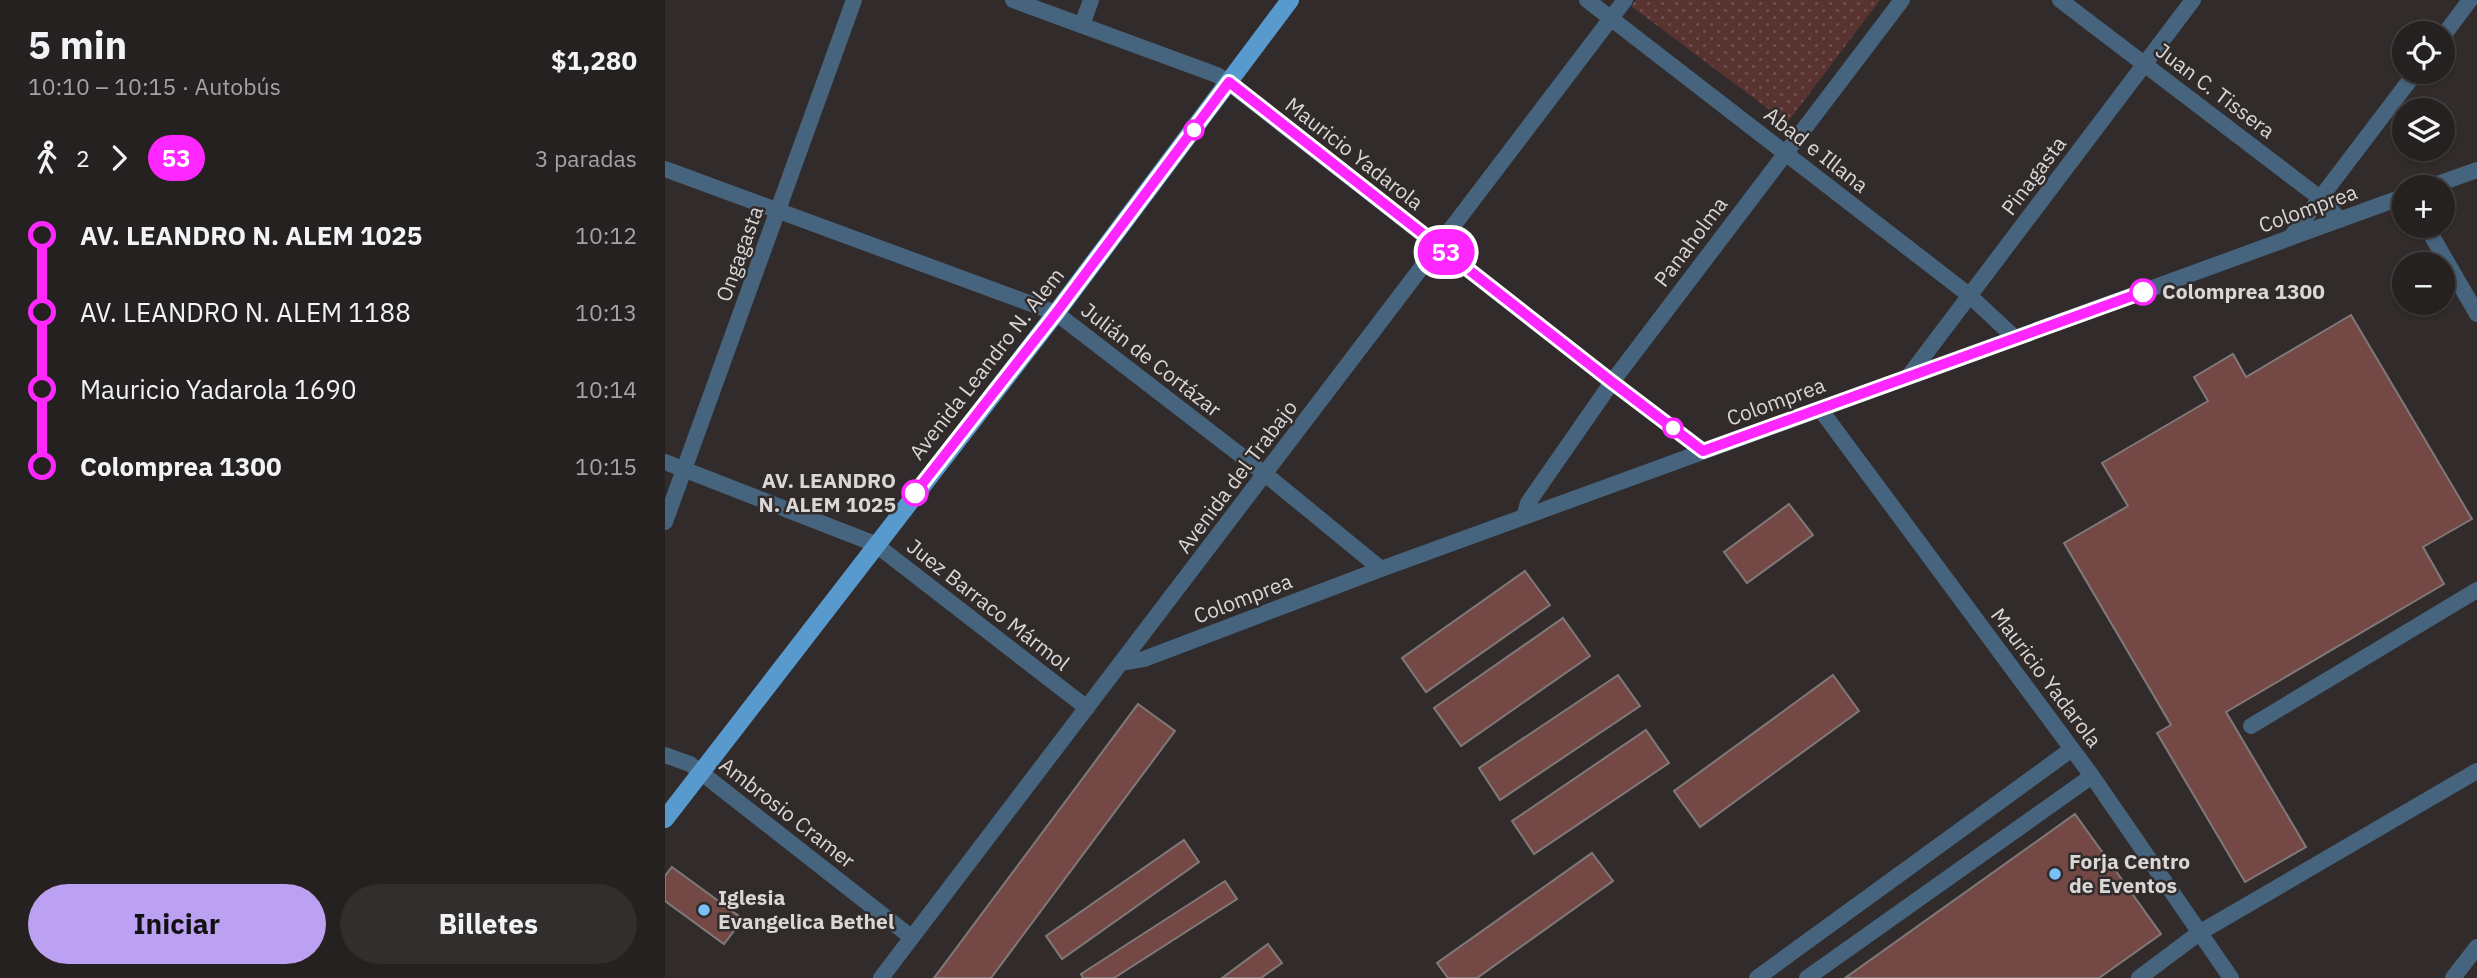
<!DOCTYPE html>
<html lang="es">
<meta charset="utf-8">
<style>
:root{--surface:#252120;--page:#312e2d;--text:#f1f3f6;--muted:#a3a3a5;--line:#423e3e;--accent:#bca0f2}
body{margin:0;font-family:"IBM Plex Sans",sans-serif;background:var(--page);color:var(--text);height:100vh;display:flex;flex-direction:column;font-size:26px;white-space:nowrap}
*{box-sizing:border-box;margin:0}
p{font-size:23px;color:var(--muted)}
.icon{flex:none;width:38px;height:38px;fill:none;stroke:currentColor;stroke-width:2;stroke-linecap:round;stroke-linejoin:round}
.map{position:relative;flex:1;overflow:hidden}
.sheet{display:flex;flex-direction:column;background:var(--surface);width:665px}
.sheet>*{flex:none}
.badge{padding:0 14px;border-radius:23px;font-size:24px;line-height:46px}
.fabs{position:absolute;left:1727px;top:21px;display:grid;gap:14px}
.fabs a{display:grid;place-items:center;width:63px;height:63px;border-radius:50%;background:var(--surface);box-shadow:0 2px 5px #0004,0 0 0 2px var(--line);font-size:35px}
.map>.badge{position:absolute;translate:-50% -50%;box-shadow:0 0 0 4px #fff}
.legs{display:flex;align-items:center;gap:10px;height:77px;padding:0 28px;font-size:23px}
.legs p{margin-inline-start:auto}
.overview{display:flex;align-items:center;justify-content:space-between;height:119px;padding:0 28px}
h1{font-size:38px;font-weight:800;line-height:52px}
.button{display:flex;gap:14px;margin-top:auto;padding:14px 28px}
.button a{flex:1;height:80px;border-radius:42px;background:var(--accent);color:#111;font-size:28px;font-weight:800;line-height:80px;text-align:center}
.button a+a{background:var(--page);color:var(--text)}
ul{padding:0 28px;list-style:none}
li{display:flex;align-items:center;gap:24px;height:77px;font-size:26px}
li i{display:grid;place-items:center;width:10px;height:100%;margin:0 9px;background:currentColor}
li i::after{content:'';width:18px;height:18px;margin:-9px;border:5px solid;border-radius:50%;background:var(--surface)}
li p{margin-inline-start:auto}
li:first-child i{background:linear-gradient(#0000 50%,currentColor 0)}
li:last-child i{background:linear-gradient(currentColor 50%,#0000 0)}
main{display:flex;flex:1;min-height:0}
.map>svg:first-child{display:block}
.park{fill:url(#park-dots)}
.building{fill:#744845;stroke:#807979;stroke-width:2}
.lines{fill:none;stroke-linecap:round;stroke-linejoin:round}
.minor{stroke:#46647e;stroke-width:16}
.major{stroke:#599ace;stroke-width:18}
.line-1-casing{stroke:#fff;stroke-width:16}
.line-1{stroke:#fe27ff;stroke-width:10}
.stop-1-dot{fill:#fff;stroke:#fe27ff;stroke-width:3.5}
.poi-dot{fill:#79bff8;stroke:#312c2b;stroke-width:2.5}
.labels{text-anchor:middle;stroke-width:5;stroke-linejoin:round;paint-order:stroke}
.street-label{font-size:21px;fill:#dbd7d7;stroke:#312c2b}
.stop-label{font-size:21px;font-weight:bold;fill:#dbd7d7;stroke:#312c2b;text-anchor:start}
.poi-label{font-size:21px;font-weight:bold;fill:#dbd7d7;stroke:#312c2b;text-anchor:start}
</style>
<main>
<section class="sheet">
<div class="overview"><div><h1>5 min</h1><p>10:10 – 10:15 · Autobús</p></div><b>$1,280</b></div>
<div class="legs"><svg class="icon" aria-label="walk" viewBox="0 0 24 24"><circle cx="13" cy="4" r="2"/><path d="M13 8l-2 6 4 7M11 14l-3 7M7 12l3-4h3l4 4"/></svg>2<svg class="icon" aria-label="forward" viewBox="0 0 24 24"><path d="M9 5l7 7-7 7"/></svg><b class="badge" style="background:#fe27ff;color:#fff">53</b><p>3 paradas</p></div>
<ul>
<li><i style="color:#fe27ff"></i><b>AV. LEANDRO N. ALEM 1025</b><p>10:12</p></li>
<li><i style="color:#fe27ff"></i><span>AV. LEANDRO N. ALEM 1188</span><p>10:13</p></li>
<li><i style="color:#fe27ff"></i><span>Mauricio Yadarola 1690</span><p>10:14</p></li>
<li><i style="color:#fe27ff"></i><b>Colomprea 1300</b><p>10:15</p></li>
</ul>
<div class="button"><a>Iniciar</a><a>Billetes</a></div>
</section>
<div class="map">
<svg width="1812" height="978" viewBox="0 0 1812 978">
<defs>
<pattern id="park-dots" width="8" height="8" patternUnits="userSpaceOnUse" patternTransform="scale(1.75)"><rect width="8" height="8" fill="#583330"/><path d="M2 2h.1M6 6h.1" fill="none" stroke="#6f504d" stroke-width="1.8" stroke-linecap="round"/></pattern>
</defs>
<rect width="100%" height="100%" fill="#312c2b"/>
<path class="park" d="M 971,0 L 1215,0 L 1122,123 L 966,6 Z"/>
<path class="building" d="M 1686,315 L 1807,519 L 1758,547 L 1779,584 L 1561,712 L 1641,847 L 1580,882 L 1492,733 L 1506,725 L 1399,543 L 1463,506 L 1437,463 L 1543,401 L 1529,377 L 1568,354 L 1581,377 Z
M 1124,504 L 1148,535 L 1082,583 L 1059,552 Z
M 860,571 L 885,605 L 761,692 L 737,658 Z
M 898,618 L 925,656 L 796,746 L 769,708 Z
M 953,675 L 975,706 L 835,800 L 814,768 Z
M 1168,675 L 1194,711 L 1035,827 L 1009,791 Z
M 473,704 L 510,731 L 326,978 L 269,978 Z
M 981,730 L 1004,763 L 869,854 L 847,821 Z
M 1410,814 L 1496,934 L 1434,978 L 1180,978 Z
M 519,840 L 534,862 L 397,959 L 381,936 Z
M 927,853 L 948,881 L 812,978 L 783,978 L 772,963 Z
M 7,867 L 78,919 L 59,944 L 0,901 L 0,876 Z
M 560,881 L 572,899 L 449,978 L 418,978 L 416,974 Z
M 603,944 L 617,963 L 596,978 L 557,978 Z"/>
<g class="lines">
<path class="minor" d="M 348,0 L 552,75 L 564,83 L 947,382 L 1038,451
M 922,0 L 1304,295 L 1350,338
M 1395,0 L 1655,198 L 1675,220
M 417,25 L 426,0
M 1778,36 L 1805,0
M 0,169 L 391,313 L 600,474 L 716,569
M 1764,187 L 1812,170
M 1761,226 L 1812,314
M 1625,238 L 1751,72
M 1243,377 L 1528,0
M 1155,409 L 1427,776 L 1566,978
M 0,462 L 210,544 L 422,708
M 859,517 L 863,503 L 947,382 L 1237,0
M 0,522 L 189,0
M 457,663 L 479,659 L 716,569 L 1740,196
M 1586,726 L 1812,590
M 0,755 L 25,764 L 246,937
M 216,978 L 960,0
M 1092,978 L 1407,749
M 1142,978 L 1427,776
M 1474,978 L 1534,933 L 1812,771
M 1788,978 L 1812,947"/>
<path class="major" d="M 0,819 L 391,313 L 625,0"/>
</g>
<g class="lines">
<defs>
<path id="line-1" d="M 250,493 L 391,313 L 564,82 L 947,382 L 1038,451 L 1478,292"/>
</defs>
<use href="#line-1" class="line-1-casing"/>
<use href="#line-1" class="line-1"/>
</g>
<g class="stop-1-dot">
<circle cx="529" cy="130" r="9"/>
<circle cx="1478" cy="292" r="12"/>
<circle cx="1008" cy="428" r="9"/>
<circle cx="250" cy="493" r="12"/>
</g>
<g class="poi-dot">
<circle cx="1390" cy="874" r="7"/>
<circle cx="39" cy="910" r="7"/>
</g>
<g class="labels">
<g class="street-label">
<text transform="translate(1550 91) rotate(37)" y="7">Juan C. Tissera</text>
<text transform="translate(1151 150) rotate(38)" y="7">Abad e Illana</text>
<text transform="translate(689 154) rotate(38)" y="7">Mauricio Yadarola</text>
<text transform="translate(1369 176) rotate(-53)" y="7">Pinagasta</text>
<text transform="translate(1643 209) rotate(-20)" y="7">Colomprea</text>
<text transform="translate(1026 242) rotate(-53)" y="7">Panaholma</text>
<text transform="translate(75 254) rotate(-70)" y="7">Ongagasta</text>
<text transform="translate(486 360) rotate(38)" y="7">Julián de Cortázar</text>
<text transform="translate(322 364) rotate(-52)" y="7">Avenida Leandro N. Alem</text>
<text transform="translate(1111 402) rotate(-20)" y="7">Colomprea</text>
<text transform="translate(572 477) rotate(-53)" y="7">Avenida del Trabajo</text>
<text transform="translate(578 599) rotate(-21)" y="7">Colomprea</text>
<text transform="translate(323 605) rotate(38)" y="7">Juez Barraco Mármol</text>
<text transform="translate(1381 678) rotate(53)" y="7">Mauricio Yadarola</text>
<text transform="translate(122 813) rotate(38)" y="7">Ambrosio Cramer</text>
</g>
<g class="stop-label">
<text x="1497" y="299">Colomprea 1300</text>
<text x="231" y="488" text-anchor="end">AV. LEANDRO<tspan x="231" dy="24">N. ALEM 1025</tspan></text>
</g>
<g class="poi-label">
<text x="1404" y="869">Forja Centro<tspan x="1404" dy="24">de Eventos</tspan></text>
<text x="53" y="905">Iglesia<tspan x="53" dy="24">Evangelica Bethel</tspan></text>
</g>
</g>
</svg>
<div class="fabs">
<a><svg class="icon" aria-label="locate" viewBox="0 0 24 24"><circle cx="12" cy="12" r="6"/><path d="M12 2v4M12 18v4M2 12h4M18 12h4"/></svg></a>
<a><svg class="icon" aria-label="layers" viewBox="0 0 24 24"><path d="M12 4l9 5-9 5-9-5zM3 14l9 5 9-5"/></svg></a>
<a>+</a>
<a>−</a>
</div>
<b class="badge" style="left:781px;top:252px;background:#fe27ff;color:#fff">53</b>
</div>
</main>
